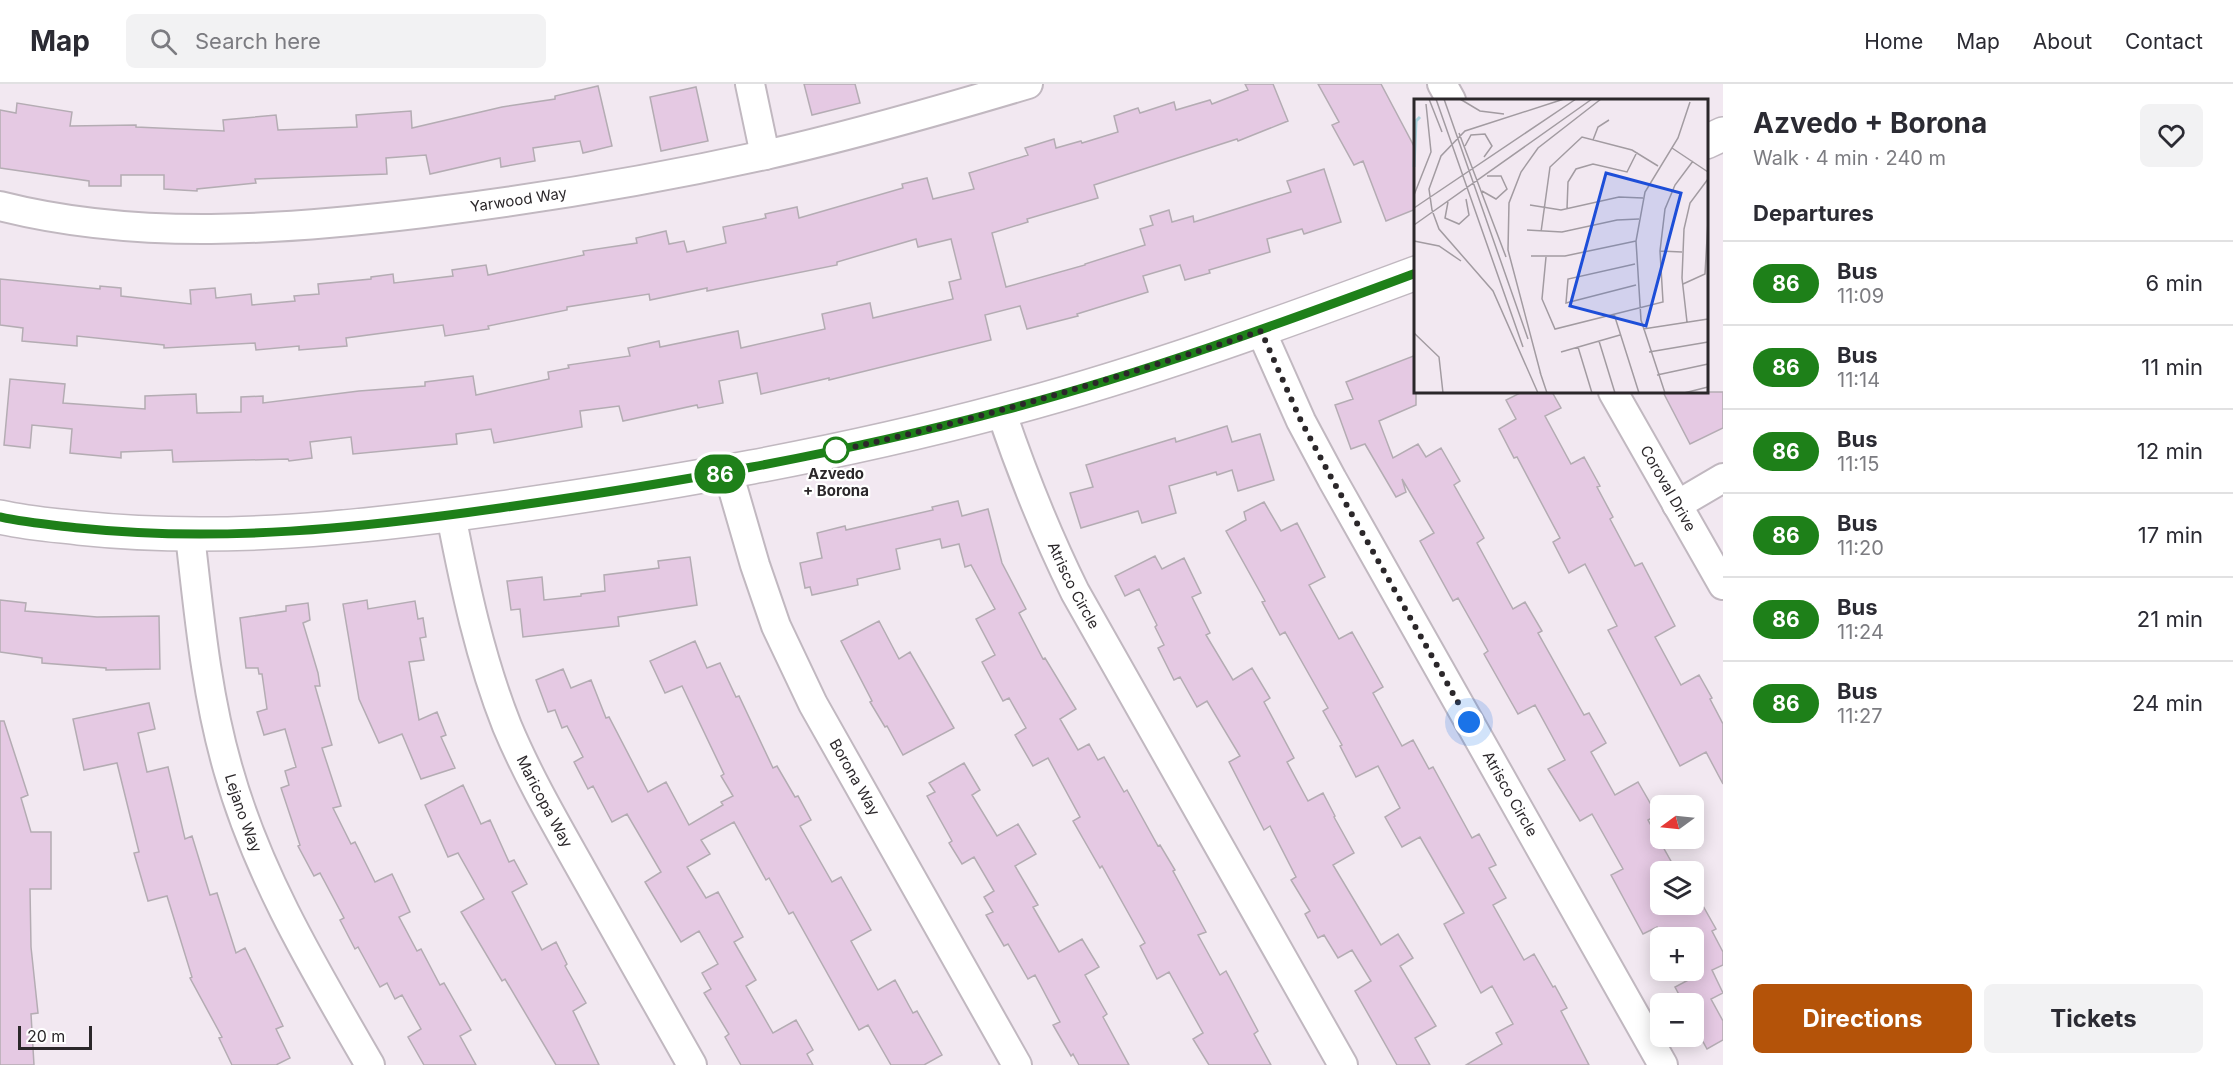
<!DOCTYPE html>
<meta charset="utf-8">
<style>
:root{--surface:#fff;--page:#f2f2f3;--text:#2b2b33;--muted:#7c7c81;--line:#e1e1e2;--accent:#b45309}
body{margin:0;font-family:Inter,sans-serif;background:var(--page);color:var(--text);height:100vh;display:flex;flex-direction:column;font-size:22px;white-space:nowrap}
*{box-sizing:border-box;margin:0}
p{font-size:20px;color:var(--muted)}
.icon{flex:none;width:33px;height:33px;fill:none;stroke:currentColor;stroke-width:2;stroke-linecap:round;stroke-linejoin:round}
.map{position:relative;flex:1;overflow:hidden}
.drawer{display:flex;flex-direction:column;background:var(--surface);width:510px}
.drawer>*{flex:none}
.badge{padding:0 12px;border-radius:20px;font-size:21px;line-height:39px}
.needle{width:39px;rotate:255deg}
.buttons{position:absolute;left:1650px;top:711px;display:grid;gap:12px}
.buttons a{display:grid;place-items:center;width:54px;height:54px;border-radius:9px;background:var(--surface);box-shadow:0 3px 15px #0003;font-size:30px}
.scale{position:absolute;left:18px;bottom:15px;width:74px;box-sizing:border-box;padding-left:6px;border:3px solid #2b272a;border-top:0;font-size:16px;line-height:21px;white-space:nowrap;color:#2b272a;-webkit-text-stroke:4px #fff;paint-order:stroke}
.you{position:absolute;width:30px;height:30px;margin:-15px;border:4px solid #fff;border-radius:50%;background:#1a73e8;box-shadow:0 0 0 9px #1a73e833}
.map>.badge{position:absolute;translate:-50% -50%;box-shadow:0 0 0 3px #fff}
h2{padding:0 30px;font-size:22px;line-height:54px}
.round{display:grid;place-items:center;flex:none;width:63px;height:63px;border-radius:9px;background:var(--page)}
.overview{display:flex;align-items:center;justify-content:space-between;height:102px;padding:0 30px}
h1{font-size:28px;font-weight:700;line-height:45px}
.action{display:flex;gap:12px;margin-top:auto;padding:12px 30px}
.action a{flex:1;height:69px;border-radius:9px;background:var(--accent);color:#fff;font-size:24px;font-weight:700;line-height:69px;text-align:center}
.action a+a{background:var(--page);color:var(--text)}
ul{padding:0;list-style:none}
li{display:flex;align-items:center;gap:18px;height:84px;padding:0 30px;border-top:2px solid var(--line)}
li div{flex:1}
li b{display:block;font-size:22px}
li em{font-style:normal}
li .badge{min-width:66px;font-weight:700;text-align:center}
header{display:flex;align-items:center;gap:36px;box-sizing:border-box;height:84px;padding:0 30px;background:var(--surface);border-bottom:2px solid var(--line)}
header strong{font-size:28px}
nav{display:flex;gap:33px;margin-inline-start:auto;font-size:21px}
.search{width:420px;height:54px;background:var(--page);display:flex;align-items:center;gap:15px;box-sizing:border-box;padding:0 21px;border-radius:9px;color:var(--muted);font-size:22px}
main{display:flex;flex:1;min-height:0}
.map>svg:first-child{display:block}
.building{fill:#e5c9e3;stroke:#b4acb3;stroke-width:1.5}
.lines{fill:none;stroke-linecap:round;stroke-linejoin:round}
.minor-casing{stroke:#c1b8c0;stroke-width:32}
.tertiary-casing{stroke:#c1b8c0;stroke-width:36}
.minor{stroke:#fff;stroke-width:28}
.tertiary{stroke:#fff;stroke-width:33}
.line-casing{stroke:#fff;stroke-width:14}
.line{stroke:#1e8019;stroke-width:9}
.walk{stroke:#2b272a;stroke-width:6;stroke-dasharray:0 10.8}
.stop-dot{fill:#fff;stroke:#1e8019;stroke-width:3}
.labels{text-anchor:middle;stroke-width:4.5;stroke-linejoin:round;paint-order:stroke}
.street-label{font-size:15px;fill:#2b272a;stroke:#fff}
.stop-label{font-size:15px;font-weight:bold;fill:#2b272a;stroke:#fff}
.inset-river{fill:none;stroke:#aad3de;stroke-width:3}
.inset-road{fill:none;stroke:#a29ba1;stroke-width:1.5}
.view{fill:#1d4ed8;fill-opacity:0.15;stroke:#1d4ed8;stroke-width:3}
.inset-edge{fill:none;stroke:#2b272a;stroke-width:3}
</style>
<header>
<strong>Map</strong>
<div class="search"><svg class="icon" aria-label="search" viewBox="0 0 24 24"><circle cx="10" cy="10" r="6"/><path d="M15 15l6 6"/></svg>Search here</div>
<nav><a>Home</a><a>Map</a><a>About</a><a>Contact</a></nav>
</header>
<main>
<div class="map">
<svg width="1723" height="981" viewBox="0 0 1723 981">
<rect width="100%" height="100%" fill="#f2e8f1"/>
<path class="building" d="M 804,0 L 855,0 L 860,19 L 812,31 Z
M 1245,0 L 1273,0 L 1288,37 L 1238,57 L 1237,55 L 1094,101 L 1098,114 L 1027,135 L 1028,138 L 992,149 L 1006,203 L 1085,181 L 1085,180 L 1145,161 L 1140,145 L 1153,141 L 1150,132 L 1169,126 L 1172,138 L 1193,132 L 1194,138 L 1291,108 L 1287,97 L 1324,85 L 1341,138 L 1304,150 L 1302,145 L 1267,155 L 1270,168 L 1209,186 L 1210,189 L 1185,196 L 1180,181 L 1143,192 L 1148,208 L 1077,230 L 1078,232 L 1027,245 L 1020,222 L 985,231 L 991,256 L 829,296 L 829,294 L 761,310 L 757,289 L 719,297 L 723,319 L 698,324 L 697,321 L 623,337 L 619,322 L 580,327 L 582,343 L 494,359 L 491,345 L 456,350 L 457,360 L 353,370 L 351,353 L 310,358 L 312,374 L 289,377 L 288,375 L 173,378 L 172,366 L 121,368 L 121,374 L 70,369 L 72,345 L 32,341 L 30,364 L 4,361 L 10,295 L 65,300 L 63,319 L 145,325 L 145,312 L 196,310 L 197,329 L 202,329 L 241,328 L 241,313 L 263,312 L 263,319 L 359,307 L 425,302 L 425,298 L 473,292 L 476,311 L 549,295 L 548,288 L 569,284 L 568,281 L 630,272 L 628,264 L 659,257 L 660,263 L 738,247 L 741,264 L 825,245 L 822,230 L 870,219 L 873,234 L 953,215 L 949,198 L 961,195 L 951,155 L 918,163 L 916,155 L 837,178 L 837,181 L 707,207 L 707,204 L 650,216 L 649,210 L 567,223 L 567,226 L 488,242 L 489,245 L 445,252 L 443,241 L 346,254 L 347,262 L 299,266 L 299,262 L 256,266 L 255,259 L 164,264 L 164,261 L 77,252 L 77,262 L 22,257 L 23,244 L 0,241 L 0,195 L 100,205 L 100,202 L 121,204 L 121,212 L 191,220 L 190,206 L 215,204 L 216,214 L 251,210 L 252,221 L 295,217 L 294,212 L 319,210 L 318,200 L 371,195 L 371,193 L 393,190 L 394,199 L 453,192 L 452,186 L 486,181 L 488,191 L 584,171 L 583,167 L 637,159 L 636,154 L 666,147 L 669,160 L 684,157 L 687,168 L 726,159 L 723,143 L 766,134 L 765,130 L 797,123 L 799,134 L 903,104 L 902,100 L 927,94 L 933,115 L 974,105 L 969,89 L 1028,71 L 1025,64 L 1054,55 L 1056,64 L 1081,57 L 1082,59 L 1118,48 L 1114,32 L 1138,24 L 1140,29 L 1174,18 L 1176,26 L 1210,16 L 1212,20 L 1248,6 Z
M 1318,0 L 1381,0 L 1416,66 L 1416,125 L 1386,137 L 1363,77 L 1354,81 L 1332,41 L 1339,38 Z
M 598,2 L 612,62 L 583,69 L 580,57 L 533,64 L 535,77 L 501,83 L 500,74 L 430,90 L 426,71 L 386,74 L 387,90 L 255,95 L 256,99 L 197,105 L 197,107 L 164,105 L 164,91 L 121,91 L 121,102 L 89,102 L 89,97 L 0,84 L 0,26 L 16,29 L 17,19 L 72,28 L 70,42 L 136,41 L 136,43 L 224,47 L 223,36 L 276,31 L 278,46 L 357,43 L 356,31 L 411,27 L 412,44 L 502,23 L 555,15 L 555,12 Z
M 696,3 L 708,57 L 661,67 L 650,13 Z
M 1416,271 L 1416,321 L 1379,337 L 1393,374 L 1418,360 L 1426,373 L 1441,364 L 1460,397 L 1454,401 L 1484,454 L 1477,459 L 1513,525 L 1525,518 L 1542,547 L 1538,549 L 1584,631 L 1589,629 L 1606,659 L 1591,668 L 1615,711 L 1638,698 L 1657,731 L 1648,736 L 1677,788 L 1660,788 L 1660,820 L 1694,820 L 1694,816 L 1698,813 L 1716,845 L 1712,847 L 1723,868 L 1723,881 L 1712,886 L 1723,909 L 1711,915 L 1723,937 L 1723,956 L 1707,965 L 1694,941 L 1694,920 L 1684,920 L 1675,903 L 1694,893 L 1694,854 L 1662,854 L 1657,843 L 1643,850 L 1611,791 L 1623,785 L 1592,730 L 1580,737 L 1548,685 L 1565,676 L 1535,621 L 1518,630 L 1484,570 L 1488,567 L 1458,514 L 1453,517 L 1420,457 L 1434,449 L 1402,395 L 1406,408 L 1396,413 L 1365,360 L 1351,365 L 1335,321 L 1353,315 L 1346,298 Z
M 1522,308 L 1552,308 L 1561,324 L 1545,332 L 1571,380 L 1584,373 L 1600,402 L 1597,403 L 1613,433 L 1610,435 L 1635,482 L 1642,479 L 1675,542 L 1655,553 L 1681,601 L 1699,591 L 1712,614 L 1710,615 L 1723,640 L 1723,700 L 1706,668 L 1680,682 L 1608,546 L 1617,542 L 1585,480 L 1569,489 L 1553,458 L 1560,454 L 1517,373 L 1514,374 L 1499,345 L 1516,335 L 1506,316 Z
M 1663,308 L 1723,308 L 1723,344 L 1690,360 Z
M 1227,342 L 1232,358 L 1260,350 L 1274,396 L 1238,407 L 1232,386 L 1217,391 L 1216,388 L 1169,402 L 1176,429 L 1142,439 L 1138,427 L 1081,444 L 1070,409 L 1093,403 L 1086,381 L 1175,354 L 1176,358 Z
M 958,417 L 962,432 L 988,425 L 1002,479 L 1026,525 L 1019,529 L 1043,575 L 1045,574 L 1076,625 L 1060,635 L 1078,666 L 1089,660 L 1098,676 L 1104,673 L 1124,708 L 1127,706 L 1158,762 L 1160,761 L 1175,786 L 1173,787 L 1206,848 L 1198,851 L 1220,891 L 1226,887 L 1258,947 L 1254,950 L 1271,981 L 1209,981 L 1193,955 L 1203,949 L 1169,888 L 1157,895 L 1140,862 L 1145,859 L 1102,782 L 1100,784 L 1073,737 L 1080,733 L 1048,674 L 1033,682 L 1015,651 L 1026,644 L 1009,614 L 1003,617 L 982,578 L 995,571 L 976,535 L 995,525 L 971,481 L 965,483 L 959,460 L 942,464 L 940,455 L 896,465 L 900,485 L 857,495 L 858,501 L 812,511 L 810,503 L 805,504 L 800,479 L 822,474 L 817,449 L 845,442 L 846,446 L 933,426 L 932,423 Z
M 1264,418 L 1281,447 L 1297,439 L 1325,493 L 1309,501 L 1339,555 L 1352,548 L 1383,603 L 1373,609 L 1402,662 L 1413,656 L 1429,685 L 1433,683 L 1472,754 L 1479,750 L 1496,781 L 1489,784 L 1506,814 L 1493,821 L 1524,876 L 1534,870 L 1553,903 L 1555,902 L 1567,924 L 1561,927 L 1589,981 L 1466,981 L 1502,960 L 1496,949 L 1513,940 L 1492,902 L 1481,909 L 1444,840 L 1464,829 L 1420,753 L 1402,763 L 1385,733 L 1400,724 L 1378,682 L 1356,693 L 1340,662 L 1342,661 L 1323,627 L 1328,624 L 1285,548 L 1280,551 L 1262,518 L 1265,517 L 1226,447 L 1246,436 L 1244,428 Z
M 1155,472 L 1162,485 L 1184,474 L 1201,509 L 1192,513 L 1210,549 L 1206,551 L 1233,596 L 1252,584 L 1270,614 L 1264,618 L 1294,674 L 1287,678 L 1308,717 L 1323,709 L 1335,732 L 1334,733 L 1354,769 L 1333,781 L 1381,861 L 1398,850 L 1413,874 L 1400,882 L 1436,942 L 1415,954 L 1430,981 L 1397,981 L 1355,907 L 1371,897 L 1352,866 L 1338,874 L 1324,851 L 1318,854 L 1305,830 L 1310,827 L 1291,796 L 1296,793 L 1270,742 L 1264,746 L 1229,678 L 1240,672 L 1207,617 L 1197,623 L 1180,593 L 1174,596 L 1158,564 L 1164,561 L 1155,543 L 1157,541 L 1139,505 L 1125,512 L 1115,492 Z
M 690,473 L 697,521 L 618,533 L 619,542 L 523,553 L 520,525 L 511,526 L 507,497 L 542,493 L 544,516 L 581,512 L 581,510 L 605,507 L 604,491 L 659,484 L 658,477 Z
M 0,516 L 26,519 L 25,527 L 97,533 L 159,532 L 160,585 L 106,586 L 106,584 L 42,579 L 42,574 L 0,568 Z
M 367,516 L 368,525 L 415,517 L 418,535 L 423,534 L 426,553 L 420,554 L 424,576 L 409,578 L 419,636 L 437,628 L 446,651 L 441,653 L 455,684 L 421,695 L 402,650 L 379,659 L 359,615 L 343,520 Z
M 308,519 L 310,536 L 303,539 L 318,589 L 320,602 L 315,602 L 332,661 L 322,664 L 341,722 L 333,724 L 351,760 L 355,758 L 375,798 L 392,790 L 410,828 L 399,833 L 417,867 L 421,865 L 440,901 L 444,899 L 471,946 L 460,952 L 476,981 L 424,981 L 408,953 L 421,945 L 402,911 L 395,915 L 387,899 L 380,903 L 358,863 L 355,865 L 340,836 L 344,834 L 320,789 L 314,792 L 298,762 L 300,761 L 281,704 L 289,701 L 285,687 L 296,683 L 285,645 L 264,651 L 257,628 L 267,625 L 262,590 L 259,590 L 258,584 L 246,584 L 240,534 L 286,527 L 286,522 Z
M 879,537 L 899,575 L 910,568 L 954,644 L 903,671 L 887,642 L 885,643 L 870,618 L 872,617 L 841,557 Z
M 695,557 L 707,584 L 720,579 L 736,613 L 739,612 L 773,684 L 777,682 L 795,713 L 798,712 L 811,736 L 800,742 L 832,798 L 841,793 L 871,846 L 851,857 L 878,906 L 895,896 L 913,929 L 917,927 L 942,971 L 924,981 L 891,981 L 868,941 L 859,946 L 793,828 L 789,830 L 769,794 L 766,796 L 734,738 L 701,756 L 710,770 L 687,783 L 706,814 L 718,808 L 743,853 L 734,858 L 756,896 L 746,902 L 773,949 L 796,936 L 813,966 L 807,970 L 813,981 L 741,981 L 725,953 L 729,950 L 704,909 L 711,905 L 702,889 L 718,880 L 699,847 L 681,858 L 645,798 L 661,788 L 627,730 L 612,738 L 593,702 L 588,705 L 574,678 L 583,673 L 567,642 L 562,644 L 555,626 L 548,628 L 536,596 L 563,585 L 571,604 L 591,596 L 606,634 L 609,633 L 648,708 L 666,698 L 689,741 L 723,721 L 721,718 L 733,712 L 721,692 L 724,690 L 682,602 L 665,609 L 650,577 Z
M 149,619 L 155,645 L 138,649 L 147,688 L 168,683 L 185,755 L 192,752 L 210,811 L 217,809 L 236,869 L 245,864 L 283,942 L 276,945 L 290,974 L 276,981 L 232,981 L 219,954 L 222,953 L 190,894 L 192,893 L 167,812 L 148,817 L 134,769 L 139,768 L 117,679 L 84,686 L 73,635 Z
M 0,637 L 4,637 L 28,711 L 21,714 L 31,748 L 51,748 L 51,805 L 30,805 L 31,863 L 38,929 L 31,930 L 34,981 L 0,981 Z
M 964,679 L 980,706 L 972,711 L 997,752 L 1018,740 L 1036,770 L 1015,782 L 1038,821 L 1033,823 L 1059,868 L 1082,855 L 1099,883 L 1085,891 L 1107,930 L 1103,933 L 1129,981 L 1079,981 L 1073,970 L 1071,972 L 1053,941 L 1060,938 L 1035,891 L 1028,895 L 1008,860 L 1004,862 L 986,831 L 993,828 L 984,813 L 994,807 L 974,773 L 962,780 L 949,759 L 952,757 L 927,712 L 935,708 L 929,699 Z
M 463,701 L 481,740 L 490,736 L 509,778 L 514,776 L 527,800 L 512,808 L 542,866 L 556,858 L 567,880 L 565,882 L 586,919 L 573,927 L 599,981 L 556,981 L 505,895 L 502,897 L 461,828 L 484,815 L 458,769 L 448,773 L 425,721 Z"/>
<g class="lines">
<defs>
<g id="minor">
<path d="M 750,0 L 765,71"/>
<path d="M 1442,0 L 1451,16"/>
<path id="s1" d="M 0,122 C 138,157 283,146 423,129 C 538,115 652,96 765,71 C 854,51 941,26 1028,0"/>
<path id="s2" d="M 1261,247 L 1301,337 L 1332,395 L 1663,981"/>
<path id="s3" d="M 1613,308 L 1723,501"/>
<path id="s4" d="M 1001,327 C 1023,392 1045,447 1075,508 L 1343,981"/>
<path id="s5" d="M 728,388 L 755,481 L 776,542 L 813,620 L 1017,981"/>
<path d="M 1677,421 L 1723,394"/>
<path id="s6" d="M 451,431 C 465,503 480,574 507,642 C 530,697 560,747 589,799 C 623,860 658,920 692,981"/>
<path id="s7" d="M 190,451 C 199,530 206,609 228,685 C 258,792 315,886 370,981"/>
</g>
<path id="tertiary" d="M 1706,58 L 1723,50
M 0,433 C 26,439 53,441 79,444 C 221,459 360,444 500,424 C 669,400 836,371 1001,327 C 1142,290 1279,240 1416,189"/>
</defs>
<use href="#minor" class="minor-casing"/>
<use href="#tertiary" class="tertiary-casing"/>
<use href="#minor" class="minor"/>
<use href="#tertiary" class="tertiary"/>
</g>
<g class="lines">
<defs>
<path id="line" d="M 0,433 C 26,439 53,441 79,444 C 221,459 360,444 500,424 C 669,400 836,371 1001,327 C 1142,290 1279,240 1416,189"/>
</defs>
<use href="#line" class="line-casing"/>
<use href="#line" class="line"/>
<path class="walk" d="M 836,366 L 830,368 C 977,337 1119,293 1261,247 L 1301,337 L 1332,395 L 1469,638"/>
</g>
<circle class="stop-dot" cx="836" cy="366" r="12"/>
<g class="labels">
<g class="street-label">
<text dy="5" stroke="none"><textPath href="#s1" startOffset="522">Yarwood Way</textPath></text>
<text dy="5" stroke="none"><textPath href="#s3" startOffset="111">Coroval Drive</textPath></text>
<text dy="5" stroke="none"><textPath href="#s4" startOffset="189">Atrisco Circle</textPath></text>
<text dy="5" stroke="none"><textPath href="#s5" startOffset="332">Borona Way</textPath></text>
<text dy="5" stroke="none"><textPath href="#s2" startOffset="526">Atrisco Circle</textPath></text>
<text dy="5" stroke="none"><textPath href="#s6" startOffset="303">Maricopa Way</textPath></text>
<text dy="5" stroke="none"><textPath href="#s7" startOffset="284">Lejano Way</textPath></text>
</g>
<g class="stop-label">
<text x="836" y="395">Azvedo<tspan x="836" dy="17">+ Borona</tspan></text>
</g>
</g>
<g transform="translate(1414 15)">
<rect width="294" height="294" fill="#f2e8f1"/>
<path class="inset-river" d="M 0,68 L 2,22 L 6,18"/>
<path class="inset-road" d="M 15,0 L 28,33M 22,0 L 109,248M 30,0 L 114,240M 46,0 L 66,12 L 90,15M 45,34 L 92,158M 179,41 L 184,28 L 195,21M 51,47 L 57,36 L 71,35 L 78,47 L 70,58M 258,49 L 294,73M 68,92 L 82,100 L 93,90 L 87,77 L 73,77M 0,96 L 17,53 L 12,5M 34,103 L 31,119 L 45,125 L 55,116 L 52,100M 116,106 L 147,111 L 205,98 L 229,99M 0,109 L 162,0M 153,110 L 154,83 L 162,70 L 179,65 L 213,73 L 223,53M 0,126 L 178,0M 113,131 L 148,133 L 203,121 L 225,120M 127,133 L 136,68 L 168,38 L 218,51 L 244,67M 0,142 L 25,147 L 47,162M 246,152 L 268,153M 117,157 L 151,157 L 222,142M 132,158 L 128,200 L 141,230 L 249,203 L 246,152 L 251,110 L 261,86 L 279,62M 221,165 L 154,180 L 152,204 L 222,186M 269,185 L 291,175 L 294,122M 200,215 L 225,294M 273,223 L 268,179 L 270,130 L 276,104 L 294,80M 229,230 L 294,220M 0,234 L 25,258 L 29,294M 185,242 L 201,294M 164,248 L 178,294M 147,253 L 206,236M 235,253 L 294,243M 126,273 L 133,294M 127,276 L 94,151 L 95,104 L 107,73 L 124,49 L 187,0M 243,276 L 294,265M 124,294 L 79,192 L 25,130 L 18,111 L 15,90 L 27,57 L 51,32 L 150,0M 251,294 L 227,221 L 222,142 L 231,93 L 264,39 L 276,3M 270,294 L 294,288"/>
<path class="view" d="M 192,74 L 267,94 L 232,227 L 156,207 Z"/>
<rect width="294" height="294" class="inset-edge"/>
</g>
</svg>
<div class="buttons">
<a><svg class="needle" viewBox="-14 -14 28 28"><path d="M0-13l5 13h-10z" fill="#e53935"/><path d="M0 13l5-13h-10z" fill="#7c7c81"/></svg></a>
<a><svg class="icon" aria-label="layers" viewBox="0 0 24 24"><path d="M12 4l9 5-9 5-9-5zM3 14l9 5 9-5"/></svg></a>
<a>+</a>
<a>−</a>
</div>
<div class="scale">20 m</div>
<div class="you" style="left:1469px;top:638px"></div>
<b class="badge" style="left:720px;top:390px;background:#1e8019;color:#fff">86</b>
</div>
<section class="drawer">
<div class="overview"><div><h1>Azvedo + Borona</h1><p>Walk · 4 min · 240 m</p></div><a class="round"><svg class="icon" aria-label="heart" viewBox="0 0 24 24"><path d="M12 20l-8-8c-3-5 5-10 8-4 3-6 11-1 8 4z"/></svg></a></div>
<h2>Departures</h2>
<ul>
<li><span class="badge" style="background:#1e8019;color:#fff">86</span><div><b>Bus</b><p>11:09</p></div><em>6 min</em></li>
<li><span class="badge" style="background:#1e8019;color:#fff">86</span><div><b>Bus</b><p>11:14</p></div><em>11 min</em></li>
<li><span class="badge" style="background:#1e8019;color:#fff">86</span><div><b>Bus</b><p>11:15</p></div><em>12 min</em></li>
<li><span class="badge" style="background:#1e8019;color:#fff">86</span><div><b>Bus</b><p>11:20</p></div><em>17 min</em></li>
<li><span class="badge" style="background:#1e8019;color:#fff">86</span><div><b>Bus</b><p>11:24</p></div><em>21 min</em></li>
<li><span class="badge" style="background:#1e8019;color:#fff">86</span><div><b>Bus</b><p>11:27</p></div><em>24 min</em></li>
</ul>
<div class="action"><a>Directions</a><a>Tickets</a></div>
</section>
</main>
